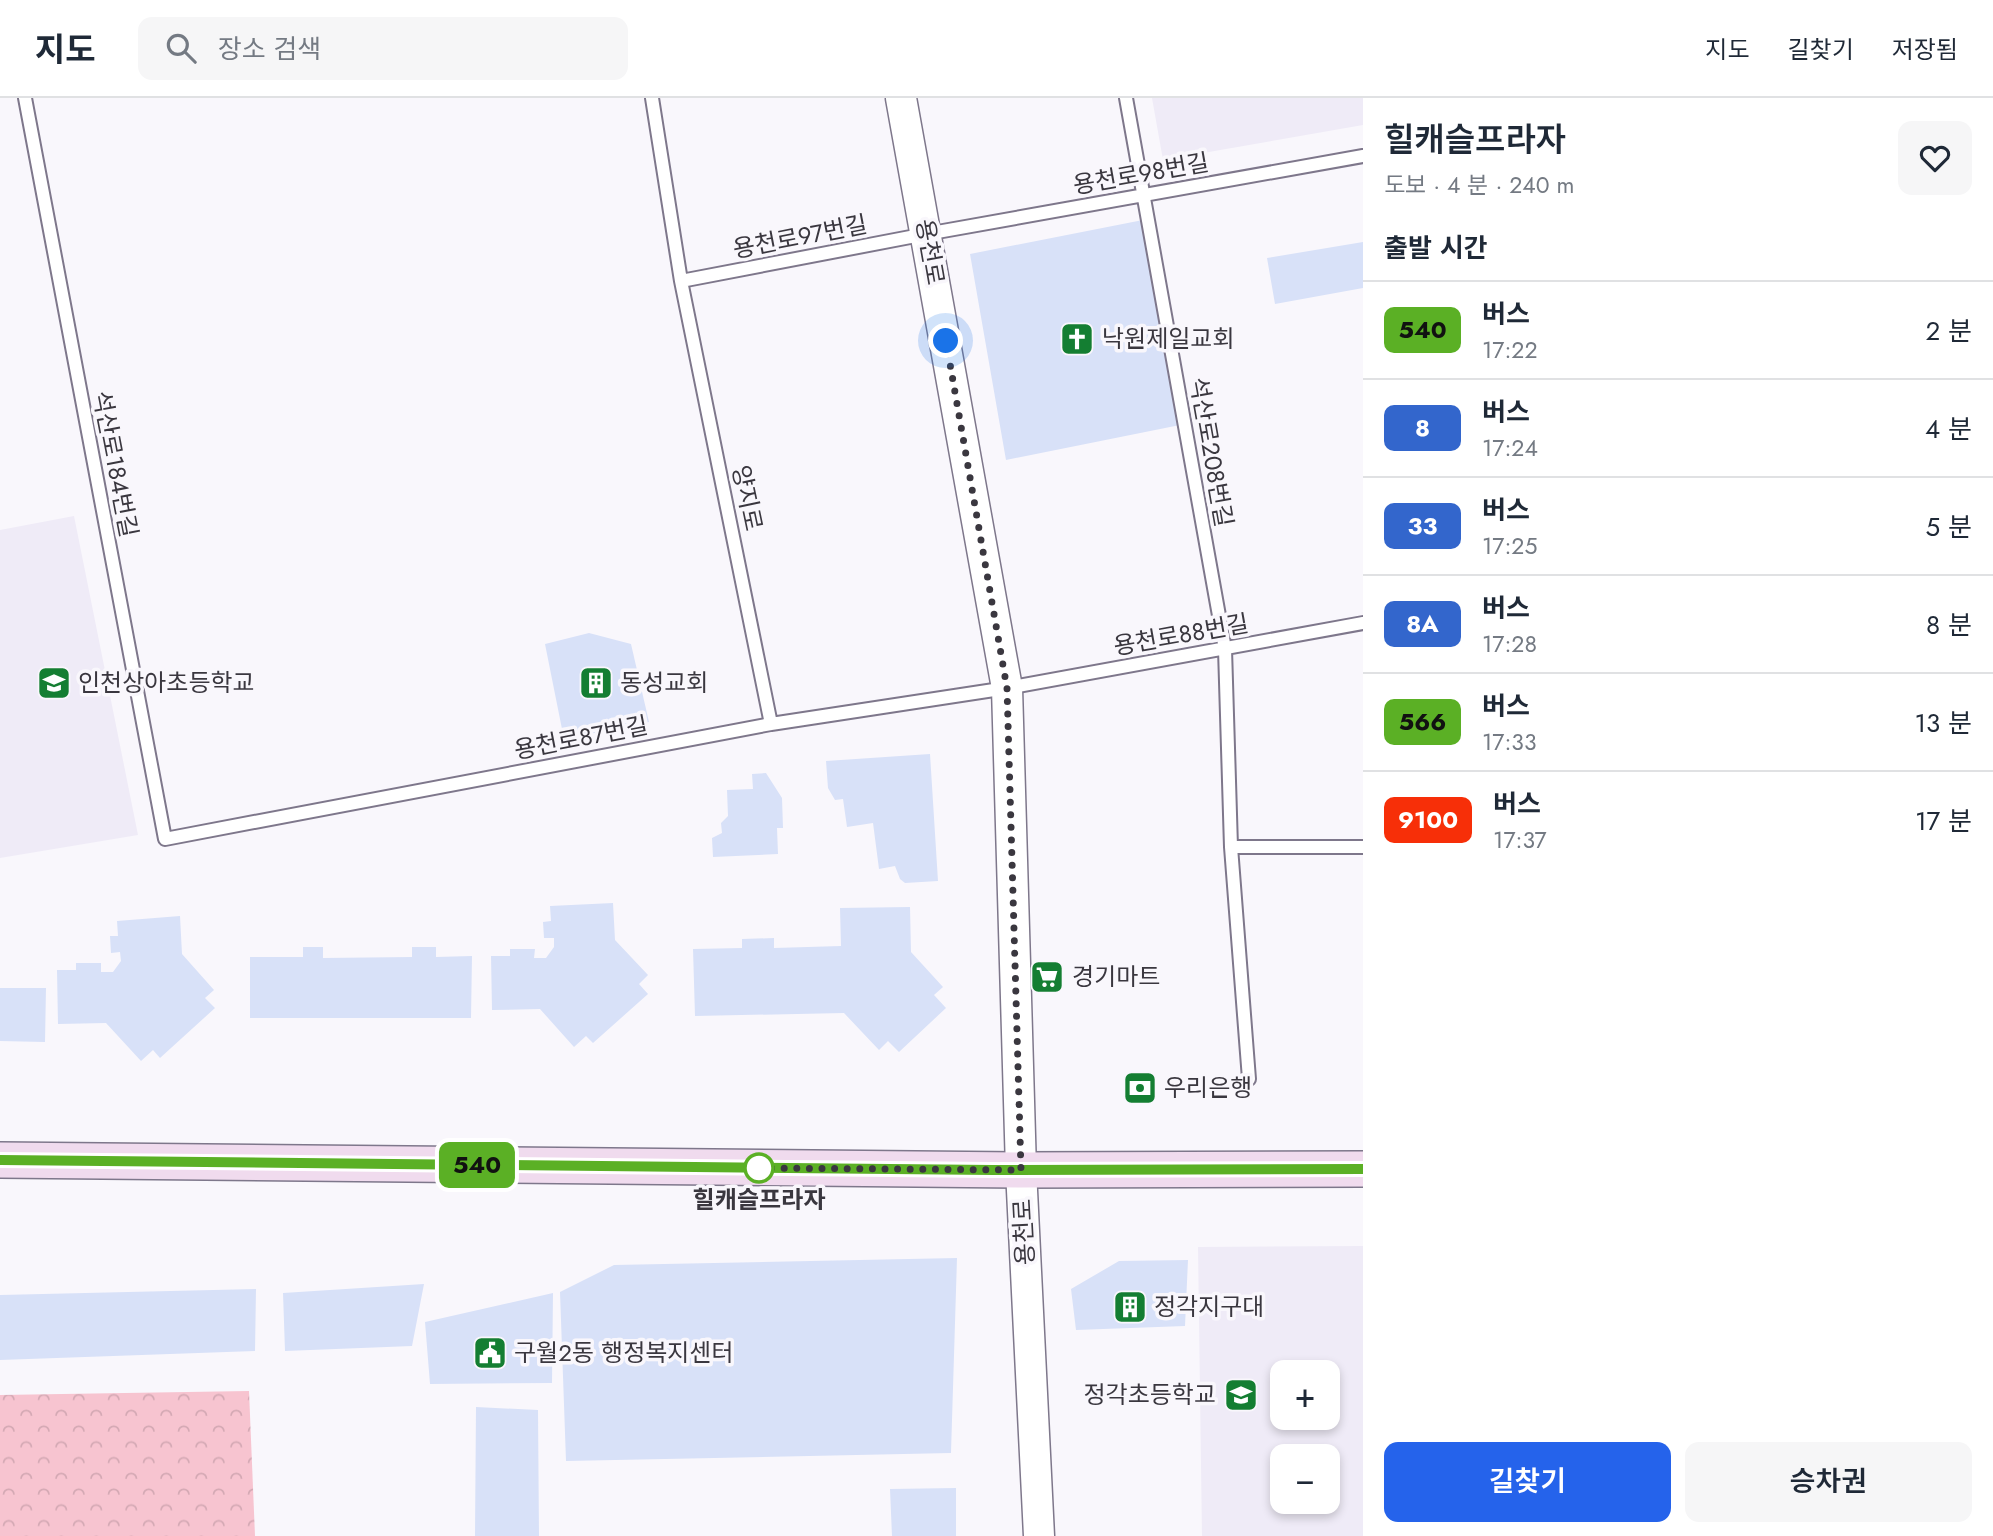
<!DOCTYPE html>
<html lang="ko">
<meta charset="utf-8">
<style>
:root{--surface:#fff;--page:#f6f6f7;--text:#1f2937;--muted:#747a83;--line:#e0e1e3;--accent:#2563eb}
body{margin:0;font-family:Jost,"Noto Sans KR",sans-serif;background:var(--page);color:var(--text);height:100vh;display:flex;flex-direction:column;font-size:26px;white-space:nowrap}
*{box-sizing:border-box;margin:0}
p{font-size:23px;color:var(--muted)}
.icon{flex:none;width:38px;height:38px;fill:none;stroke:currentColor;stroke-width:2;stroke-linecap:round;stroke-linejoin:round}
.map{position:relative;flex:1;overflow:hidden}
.side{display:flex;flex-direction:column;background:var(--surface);width:630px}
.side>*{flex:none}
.badge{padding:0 14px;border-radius:10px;font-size:24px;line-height:46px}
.controls{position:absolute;left:1270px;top:1262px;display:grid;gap:14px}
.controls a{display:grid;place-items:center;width:70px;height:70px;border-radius:14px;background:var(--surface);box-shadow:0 4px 10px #0003;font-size:35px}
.you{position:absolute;width:35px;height:35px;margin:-18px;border:5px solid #fff;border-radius:50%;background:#1a73e8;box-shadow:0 0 0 10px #1a73e833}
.map>.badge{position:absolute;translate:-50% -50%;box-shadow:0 0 0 4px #fff}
h2{padding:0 21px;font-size:26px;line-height:63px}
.round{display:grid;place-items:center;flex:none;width:74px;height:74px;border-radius:14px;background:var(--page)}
.head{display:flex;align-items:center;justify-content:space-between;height:119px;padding:0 21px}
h1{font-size:33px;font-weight:600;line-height:52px}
.primary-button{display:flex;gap:14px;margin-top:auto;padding:14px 21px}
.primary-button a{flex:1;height:80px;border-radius:14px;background:var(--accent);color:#fff;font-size:28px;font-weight:600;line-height:80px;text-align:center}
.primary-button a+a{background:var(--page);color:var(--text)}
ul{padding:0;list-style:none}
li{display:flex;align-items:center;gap:21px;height:98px;padding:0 21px;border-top:2px solid var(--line)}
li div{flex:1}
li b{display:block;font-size:26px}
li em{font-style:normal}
li .badge{min-width:77px;font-weight:700;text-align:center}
header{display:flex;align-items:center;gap:42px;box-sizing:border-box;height:98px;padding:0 35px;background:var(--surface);border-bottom:2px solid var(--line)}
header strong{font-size:33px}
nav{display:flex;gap:38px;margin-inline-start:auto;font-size:24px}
.search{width:490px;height:63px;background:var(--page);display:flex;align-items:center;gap:18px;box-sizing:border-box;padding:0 24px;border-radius:14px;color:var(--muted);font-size:26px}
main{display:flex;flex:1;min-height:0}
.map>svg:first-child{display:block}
.built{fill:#efebf7;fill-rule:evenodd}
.park{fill:url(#park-crowns)}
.building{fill:#d8e1f8}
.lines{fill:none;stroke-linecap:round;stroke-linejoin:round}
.service-casing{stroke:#7e778b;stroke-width:16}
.tertiary-casing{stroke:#7e778b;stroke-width:33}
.secondary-casing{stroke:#7e778b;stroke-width:38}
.service{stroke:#fff;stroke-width:12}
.tertiary{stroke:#fff;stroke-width:30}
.secondary{stroke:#f0dbee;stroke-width:35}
.line-casing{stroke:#fff;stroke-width:16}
.line{stroke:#5bb025;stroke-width:10}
.walk{stroke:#3a373f;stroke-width:7;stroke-dasharray:0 12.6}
.stop-dot{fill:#fff;stroke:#5bb025;stroke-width:3.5}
.labels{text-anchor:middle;stroke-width:7;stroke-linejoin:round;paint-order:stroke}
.street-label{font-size:24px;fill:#3a373f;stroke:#f9f7fc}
.poi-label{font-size:24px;fill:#3a373f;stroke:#f9f7fc;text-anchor:start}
.stop-label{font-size:24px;font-weight:bold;fill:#3a373f;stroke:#f9f7fc}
</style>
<header>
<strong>지도</strong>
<div class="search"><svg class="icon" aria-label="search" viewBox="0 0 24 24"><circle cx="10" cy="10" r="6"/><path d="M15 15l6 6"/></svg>장소 검색</div>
<nav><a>지도</a><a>길찾기</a><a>저장됨</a></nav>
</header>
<main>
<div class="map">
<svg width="1363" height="1438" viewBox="0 0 1363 1438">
<defs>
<pattern id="park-crowns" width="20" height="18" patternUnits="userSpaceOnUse" patternTransform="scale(1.75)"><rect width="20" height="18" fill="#f7c4d0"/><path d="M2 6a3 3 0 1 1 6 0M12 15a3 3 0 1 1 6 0" fill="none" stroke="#d4a9b4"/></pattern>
</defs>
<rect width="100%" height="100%" fill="#f9f7fc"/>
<path class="built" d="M 1152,0 L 1363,0 L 1363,27 L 1163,62 Z
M 74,418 L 138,737 L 0,760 L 0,432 Z
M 1363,1148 L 1363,1438 L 1202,1438 L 1198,1149 ZM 1328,1274 L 1328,1320 L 1283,1320 L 1283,1274 ZM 1328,1358 L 1328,1404 L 1283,1404 L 1283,1358 Z"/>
<path class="park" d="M 249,1293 L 255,1438 L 0,1438 L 0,1297 Z"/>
<path class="building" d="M 1148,121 L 1185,326 L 1006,362 L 970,156 Z
M 1363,144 L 1363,190 L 1275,206 L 1267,160 Z
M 589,535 L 631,546 L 649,624 L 564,641 L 545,546 Z
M 930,656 L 938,783 L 905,785 L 900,781 L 895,768 L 879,771 L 873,725 L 847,729 L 843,701 L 835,702 L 828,690 L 826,663 Z
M 766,675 L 782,700 L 783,730 L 777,730 L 778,756 L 713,759 L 712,740 L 722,735 L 721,725 L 728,718 L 727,692 L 753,691 L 752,676 Z
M 613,805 L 615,842 L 648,877 L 639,886 L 648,896 L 593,945 L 586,938 L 574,949 L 540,911 L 492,912 L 491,858 L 510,858 L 510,851 L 535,851 L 534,860 L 546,860 L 554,849 L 554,840 L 544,840 L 543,824 L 551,823 L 550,808 Z
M 910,809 L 911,854 L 943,889 L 934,897 L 946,910 L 899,954 L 888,943 L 879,952 L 844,915 L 695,918 L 693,851 L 742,850 L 742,841 L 774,840 L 774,850 L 841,848 L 840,810 Z
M 180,818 L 182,856 L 214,892 L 205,900 L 215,910 L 160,960 L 153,952 L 141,963 L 106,925 L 58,926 L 57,872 L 76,872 L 76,865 L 101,865 L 101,874 L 113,874 L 121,863 L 120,854 L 111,855 L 110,838 L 118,838 L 117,823 Z
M 303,849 L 323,849 L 323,860 L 412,859 L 412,849 L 436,849 L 436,859 L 472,858 L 471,920 L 250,920 L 250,859 L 303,859 Z
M 0,890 L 46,890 L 45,944 L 0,943 Z
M 957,1160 L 951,1355 L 566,1363 L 560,1194 L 614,1167 Z
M 1188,1162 L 1185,1228 L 1076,1232 L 1071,1191 L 1119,1163 Z
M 424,1186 L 412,1248 L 285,1253 L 283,1195 Z
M 256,1191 L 255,1253 L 0,1262 L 0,1197 Z
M 553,1195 L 552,1285 L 430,1286 L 425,1224 Z
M 476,1309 L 538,1312 L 539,1438 L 475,1438 Z
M 956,1390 L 956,1438 L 892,1438 L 890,1391 Z"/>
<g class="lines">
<defs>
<path id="service" d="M 25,0 L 165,741 L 771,626 L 1007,590 L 1363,525
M 652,0 L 681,183 L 771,626
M 1126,0 L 1225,551 L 1231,749 L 1249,981
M 681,183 L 926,136 L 1363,58
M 1231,749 L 1363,749"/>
<path id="tertiary" d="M 901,0 L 1007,590 L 1021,1072 L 1039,1438"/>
<path id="secondary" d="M 0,1062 L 1021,1072 L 1363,1071"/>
</defs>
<use href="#service" class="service-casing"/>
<use href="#tertiary" class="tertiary-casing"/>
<use href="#secondary" class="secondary-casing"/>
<use href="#service" class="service"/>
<use href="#tertiary" class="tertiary"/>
<use href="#secondary" class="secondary"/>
</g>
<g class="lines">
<defs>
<path id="line" d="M 0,1062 L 993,1072 L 1363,1071"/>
</defs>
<use href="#line" class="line-casing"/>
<use href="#line" class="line"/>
<path class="walk" d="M 759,1070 L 1021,1072 L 1007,590 L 946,243"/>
</g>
<defs>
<symbol id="church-square" viewBox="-11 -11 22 22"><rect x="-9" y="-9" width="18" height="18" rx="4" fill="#147e32" stroke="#f9f7fc"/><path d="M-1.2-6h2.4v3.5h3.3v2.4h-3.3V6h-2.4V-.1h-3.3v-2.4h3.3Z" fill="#fff"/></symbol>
<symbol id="school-square" viewBox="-11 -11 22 22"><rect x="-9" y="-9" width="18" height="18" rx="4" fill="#147e32" stroke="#f9f7fc"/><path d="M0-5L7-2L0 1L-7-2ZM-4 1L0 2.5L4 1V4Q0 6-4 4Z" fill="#fff"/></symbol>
<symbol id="building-square" viewBox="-11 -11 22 22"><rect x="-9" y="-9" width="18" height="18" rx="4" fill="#147e32" stroke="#f9f7fc"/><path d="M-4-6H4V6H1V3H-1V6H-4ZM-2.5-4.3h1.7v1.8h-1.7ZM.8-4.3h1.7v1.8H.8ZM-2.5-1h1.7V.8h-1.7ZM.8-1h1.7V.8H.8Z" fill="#fff"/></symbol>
<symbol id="supermarket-square" viewBox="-11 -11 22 22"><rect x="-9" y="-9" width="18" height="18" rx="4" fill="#147e32" stroke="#f9f7fc"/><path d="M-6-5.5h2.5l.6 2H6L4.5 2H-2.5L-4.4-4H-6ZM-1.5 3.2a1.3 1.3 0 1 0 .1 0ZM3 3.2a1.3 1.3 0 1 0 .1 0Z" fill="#fff"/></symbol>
<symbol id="bank-square" viewBox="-11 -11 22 22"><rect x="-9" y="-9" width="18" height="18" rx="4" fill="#147e32" stroke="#f9f7fc"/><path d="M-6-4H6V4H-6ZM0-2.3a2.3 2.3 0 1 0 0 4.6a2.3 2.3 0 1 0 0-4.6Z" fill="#fff"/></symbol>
<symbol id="civic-square" viewBox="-11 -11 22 22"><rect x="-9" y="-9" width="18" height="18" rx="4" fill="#147e32" stroke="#f9f7fc"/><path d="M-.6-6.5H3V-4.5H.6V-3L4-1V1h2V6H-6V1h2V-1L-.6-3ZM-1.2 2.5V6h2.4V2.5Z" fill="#fff"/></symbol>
</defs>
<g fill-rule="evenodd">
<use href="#church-square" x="1058" y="222" width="38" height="38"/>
<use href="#school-square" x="35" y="566" width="38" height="38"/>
<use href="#building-square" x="577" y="566" width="38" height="38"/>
<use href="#supermarket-square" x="1028" y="860" width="38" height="38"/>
<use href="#bank-square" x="1121" y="971" width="38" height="38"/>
<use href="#building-square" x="1111" y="1190" width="38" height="38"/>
<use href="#civic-square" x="471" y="1236" width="38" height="38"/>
<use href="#school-square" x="1222" y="1278" width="38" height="38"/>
</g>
<circle class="stop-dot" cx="759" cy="1070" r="14"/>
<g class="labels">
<g class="street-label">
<text transform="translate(1141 76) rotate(-10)" y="8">용천로98번길</text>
<text transform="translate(800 139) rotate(-11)" y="8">용천로97번길</text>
<text transform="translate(930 154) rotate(80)" y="8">용천로</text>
<text transform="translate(1211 354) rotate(80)" y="8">석산로208번길</text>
<text transform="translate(115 366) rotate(79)" y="8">석산로184번길</text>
<text transform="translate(747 400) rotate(78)" y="8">양지로</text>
<text transform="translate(1181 537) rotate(-10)" y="8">용천로88번길</text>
<text transform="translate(581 640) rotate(-11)" y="8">용천로87번길</text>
<text transform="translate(1024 1134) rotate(-93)" y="8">용천로</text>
</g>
<g class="poi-label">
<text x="1102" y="249">낙원제일교회</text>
<text x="78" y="593">인천상아초등학교</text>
<text x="620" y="593">동성교회</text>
<text x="1072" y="887">경기마트</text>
<text x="1164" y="998">우리은행</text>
<text x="1154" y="1217">정각지구대</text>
<text x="514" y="1263">구월2동 행정복지센터</text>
<text x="1216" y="1305" text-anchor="end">정각초등학교</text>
</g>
<g class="stop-label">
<text x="759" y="1110">힐캐슬프라자</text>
</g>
</g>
</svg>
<div class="controls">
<a>+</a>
<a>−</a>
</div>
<div class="you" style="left:946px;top:243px"></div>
<b class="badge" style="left:477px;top:1067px;background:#5bb025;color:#111">540</b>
</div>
<section class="side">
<div class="head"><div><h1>힐캐슬프라자</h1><p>도보 · 4 분 · 240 m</p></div><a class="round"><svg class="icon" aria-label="heart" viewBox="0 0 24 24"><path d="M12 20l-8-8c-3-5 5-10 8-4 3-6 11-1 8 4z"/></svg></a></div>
<h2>출발 시간</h2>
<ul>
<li><span class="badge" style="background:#5bb025;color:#111">540</span><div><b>버스</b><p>17:22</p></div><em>2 분</em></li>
<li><span class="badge" style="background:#36c;color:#fff">8</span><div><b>버스</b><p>17:24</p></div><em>4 분</em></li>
<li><span class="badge" style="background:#36c;color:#fff">33</span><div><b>버스</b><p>17:25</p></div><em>5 분</em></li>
<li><span class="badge" style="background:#36c;color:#fff">8A</span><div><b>버스</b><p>17:28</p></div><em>8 분</em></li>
<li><span class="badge" style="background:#5bb025;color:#111">566</span><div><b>버스</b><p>17:33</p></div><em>13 분</em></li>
<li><span class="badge" style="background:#f72f08;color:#fff">9100</span><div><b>버스</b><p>17:37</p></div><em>17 분</em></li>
</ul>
<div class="primary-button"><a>길찾기</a><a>승차권</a></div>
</section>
</main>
